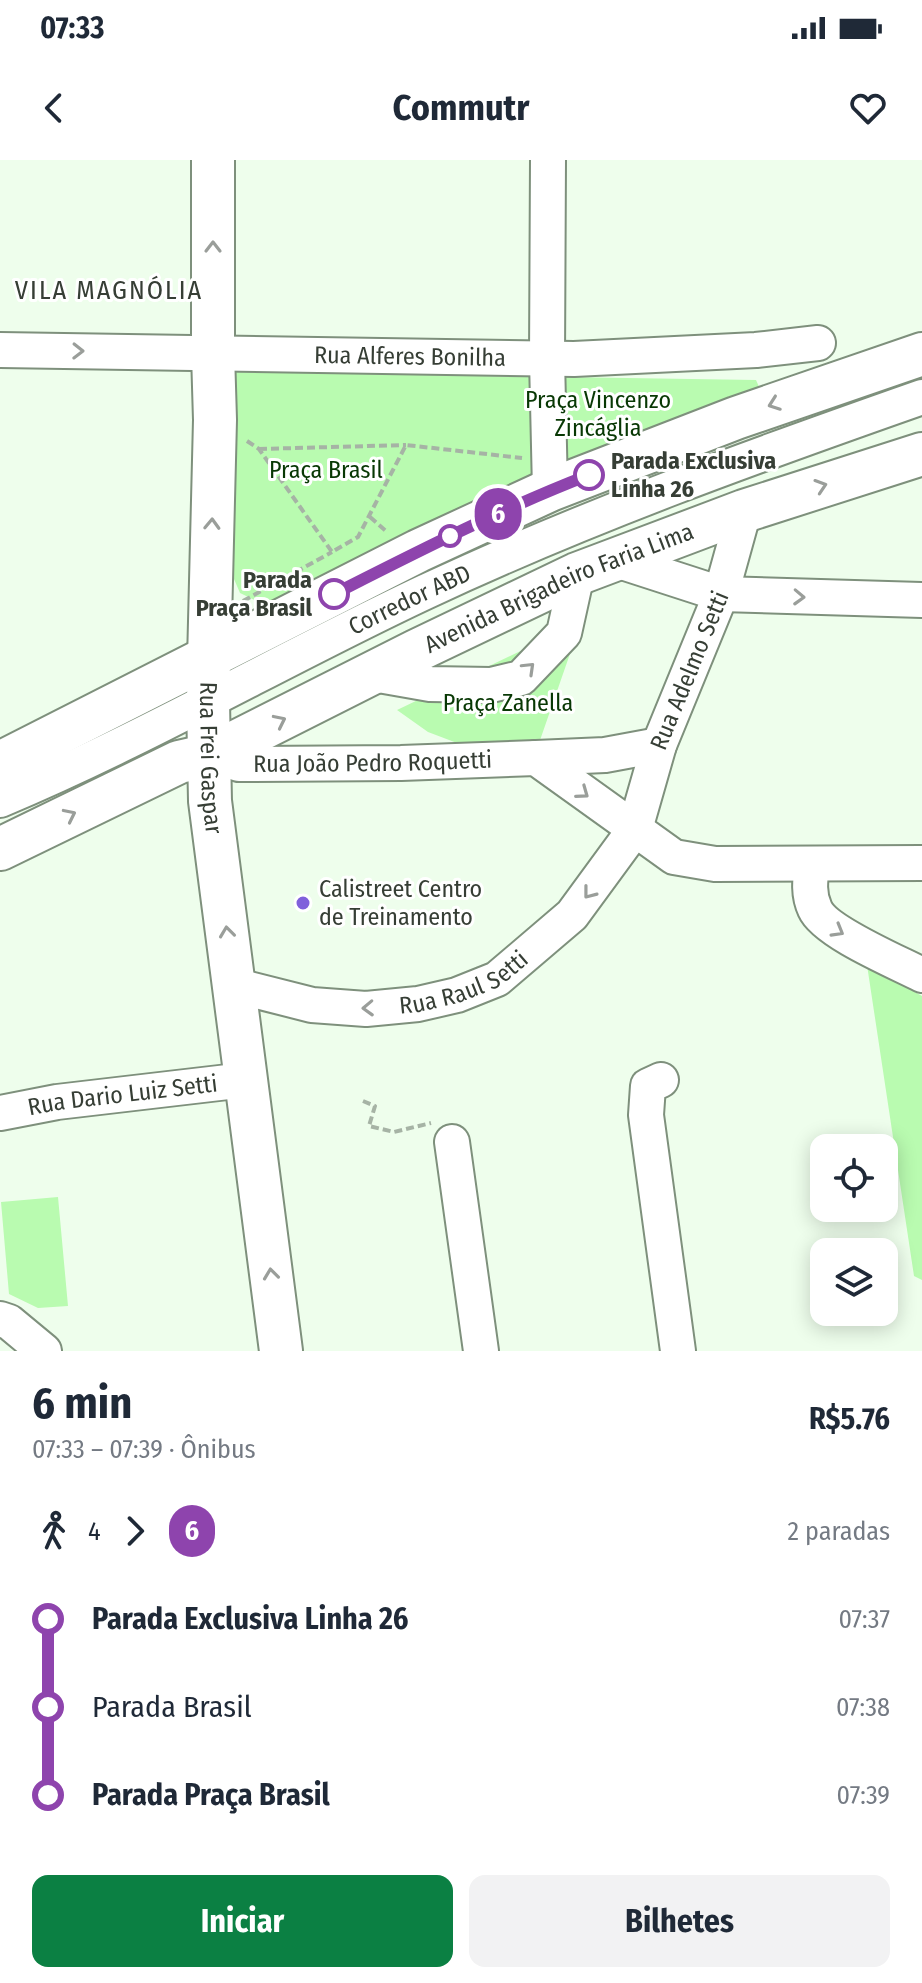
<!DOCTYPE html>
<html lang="pt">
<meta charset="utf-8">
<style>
:root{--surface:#fff;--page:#f2f2f3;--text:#1f2937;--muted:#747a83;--accent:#0b8043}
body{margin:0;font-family:"Fira Sans Condensed",sans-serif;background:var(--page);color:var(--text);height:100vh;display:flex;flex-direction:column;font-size:30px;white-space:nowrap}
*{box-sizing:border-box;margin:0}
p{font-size:26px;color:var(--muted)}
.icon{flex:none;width:44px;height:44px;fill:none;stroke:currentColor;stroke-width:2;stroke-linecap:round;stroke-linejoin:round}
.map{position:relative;height:1191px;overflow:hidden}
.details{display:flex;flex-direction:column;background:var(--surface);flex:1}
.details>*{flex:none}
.badge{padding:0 16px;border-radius:26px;font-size:28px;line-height:52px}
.buttons{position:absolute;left:810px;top:974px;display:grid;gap:16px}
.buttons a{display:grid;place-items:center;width:88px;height:88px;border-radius:16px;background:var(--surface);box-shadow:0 4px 20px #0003;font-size:40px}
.map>.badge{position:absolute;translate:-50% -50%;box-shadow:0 0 0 4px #fff}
.legs{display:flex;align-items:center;gap:12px;height:88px;padding:0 32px;font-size:26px}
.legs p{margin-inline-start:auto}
.summary{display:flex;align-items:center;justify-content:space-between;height:136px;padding:0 32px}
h1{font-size:44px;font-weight:700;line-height:60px}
.action{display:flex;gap:16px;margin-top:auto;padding:16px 32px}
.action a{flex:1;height:92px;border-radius:16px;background:var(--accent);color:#fff;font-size:32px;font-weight:700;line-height:92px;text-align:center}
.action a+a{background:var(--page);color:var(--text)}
ul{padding:0 32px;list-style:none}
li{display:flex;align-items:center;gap:28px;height:88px;font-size:30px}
li i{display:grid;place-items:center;width:12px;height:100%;margin:0 10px;background:currentColor}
li i::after{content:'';width:20px;height:20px;margin:-10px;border:6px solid;border-radius:50%;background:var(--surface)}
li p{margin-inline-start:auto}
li:first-child i{background:linear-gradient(#0000 50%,currentColor 0)}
li:last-child i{background:linear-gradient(currentColor 50%,#0000 0)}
.status{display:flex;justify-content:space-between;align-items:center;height:56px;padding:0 40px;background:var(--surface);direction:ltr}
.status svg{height:22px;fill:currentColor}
header{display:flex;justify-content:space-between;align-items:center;height:104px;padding:0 32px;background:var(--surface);font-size:36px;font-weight:700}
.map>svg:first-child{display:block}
.green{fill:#b9fbb0}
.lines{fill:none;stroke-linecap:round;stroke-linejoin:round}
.minor-casing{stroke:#7e907c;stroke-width:38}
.major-casing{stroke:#7e907c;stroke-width:46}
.path{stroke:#a6b3a5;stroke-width:4;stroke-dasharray:8 4;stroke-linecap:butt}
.minor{stroke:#fff;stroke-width:34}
.major{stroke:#fff;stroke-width:42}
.oneway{stroke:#9a9e9a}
.line-1-casing{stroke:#fff;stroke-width:18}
.line-1{stroke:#8e44ad;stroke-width:12}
.stop-1-dot{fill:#fff;stroke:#8e44ad;stroke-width:4}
.poi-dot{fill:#8060db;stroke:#fff;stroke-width:3}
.labels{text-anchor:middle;stroke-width:6;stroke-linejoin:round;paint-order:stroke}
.street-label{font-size:24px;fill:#363e35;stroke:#fff}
.park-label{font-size:24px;fill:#083804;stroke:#fff}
.stop-label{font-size:24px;font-weight:bold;fill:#363e35;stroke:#fff;text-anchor:start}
.poi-label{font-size:24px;fill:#363e35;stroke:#fff;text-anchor:start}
.neighbourhood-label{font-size:26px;letter-spacing:2px;fill:#363e35;stroke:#fff}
</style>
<div class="status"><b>07:33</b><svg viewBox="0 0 49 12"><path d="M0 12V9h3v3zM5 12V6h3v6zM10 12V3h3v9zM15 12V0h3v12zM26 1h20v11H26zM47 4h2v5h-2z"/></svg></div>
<header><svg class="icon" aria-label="back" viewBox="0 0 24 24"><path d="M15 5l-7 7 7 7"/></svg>Commutr<svg class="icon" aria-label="heart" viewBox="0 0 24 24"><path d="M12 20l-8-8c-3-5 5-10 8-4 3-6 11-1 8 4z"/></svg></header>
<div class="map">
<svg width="922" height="1191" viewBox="0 0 922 1191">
<rect width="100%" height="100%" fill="#eefeec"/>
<path class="green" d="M 230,211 L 531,217 L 532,318 L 283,437 L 263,444 L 240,433 L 231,412 Z
M 562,217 L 756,220 L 760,229 L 563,305 Z
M 581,462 L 538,586 L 457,583 L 428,572 L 397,550 Z
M 867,805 L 922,836 L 922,1120 L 914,1116 Z
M 58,1037 L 68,1146 L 38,1148 L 9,1134 L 1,1042 Z"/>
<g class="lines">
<defs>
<g id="minor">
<path d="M 548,0 L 547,199 L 550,330"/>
<path id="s1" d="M 0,190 L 574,199 L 756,190 L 818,183"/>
<path d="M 616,400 L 721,434 L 922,440"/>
<path d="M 373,514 L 430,524 L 491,525 L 521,518 L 564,473 L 577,414"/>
<path id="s2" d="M 210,595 L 239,604 L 401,603 L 536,598 L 674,697 L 715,704 L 922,703"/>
<path d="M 536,598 L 605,595 L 659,585"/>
<path id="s3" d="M 0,640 C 146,579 282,499 425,432 C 587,356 754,296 922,237"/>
<path d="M 812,705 C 810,720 808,734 815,749 C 825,772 897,802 922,815"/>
<path id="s4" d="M 233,825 L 312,845 L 366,849 L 418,844 L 457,835 L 497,819 L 572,755 L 635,669 L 659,585 L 721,434 L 744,351"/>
<path d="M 661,920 L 648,926 L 646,955 L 678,1191"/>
<path id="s5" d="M 0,953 L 57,942 L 245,920"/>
<path d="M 452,982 L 481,1191"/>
<path d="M 0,1159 L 9,1162 L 44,1191"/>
</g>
<g id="major">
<path id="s6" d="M 213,0 L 213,193 L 215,260 L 208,542 L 210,641 L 281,1191"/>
<path d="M 0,603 L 418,391 L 550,330 L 736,258 L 922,194"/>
<path id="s7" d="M 0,689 L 179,602 L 210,595 L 416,491 L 577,414 L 744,351 L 922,294"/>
</g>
</defs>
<use href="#minor" class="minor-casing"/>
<use href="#major" class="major-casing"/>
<path class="path" d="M 247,281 L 259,289 L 332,392 L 358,377 L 406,285 L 522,298
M 259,289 L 406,285
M 370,357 L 386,371
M 243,441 L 332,392
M 363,941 L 375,946 L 369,966 L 394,972 L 431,963"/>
<use href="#minor" class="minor"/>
<use href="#major" class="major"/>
</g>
<defs><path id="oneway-chevron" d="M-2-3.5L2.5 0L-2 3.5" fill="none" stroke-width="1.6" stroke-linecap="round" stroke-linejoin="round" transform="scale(2)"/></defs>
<g class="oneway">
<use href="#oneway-chevron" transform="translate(213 87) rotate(-90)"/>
<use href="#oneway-chevron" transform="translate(78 191) rotate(1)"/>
<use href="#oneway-chevron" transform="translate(774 244) rotate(160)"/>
<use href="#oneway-chevron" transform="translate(821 326) rotate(-18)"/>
<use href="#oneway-chevron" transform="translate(212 364) rotate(-88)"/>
<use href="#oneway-chevron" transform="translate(799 437) rotate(2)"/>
<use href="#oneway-chevron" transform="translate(529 508) rotate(-44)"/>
<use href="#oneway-chevron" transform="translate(280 561) rotate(-26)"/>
<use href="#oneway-chevron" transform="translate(583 633) rotate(36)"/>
<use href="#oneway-chevron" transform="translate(70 655) rotate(-26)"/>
<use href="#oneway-chevron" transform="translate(589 733) rotate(128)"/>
<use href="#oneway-chevron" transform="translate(838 771) rotate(30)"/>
<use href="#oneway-chevron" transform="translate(227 772) rotate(-97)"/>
<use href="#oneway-chevron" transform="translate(368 848) rotate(178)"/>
<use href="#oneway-chevron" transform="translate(271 1114) rotate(-97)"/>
</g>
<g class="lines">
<defs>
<path id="line-1" d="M 334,434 C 417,392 501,349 589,315"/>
</defs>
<use href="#line-1" class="line-1-casing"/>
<use href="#line-1" class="line-1"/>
</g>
<g class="stop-1-dot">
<circle cx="589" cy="315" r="14"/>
<circle cx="450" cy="376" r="10"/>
<circle cx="334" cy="434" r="14"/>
</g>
<circle class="poi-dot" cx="303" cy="743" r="8"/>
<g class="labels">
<g class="street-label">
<text dy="8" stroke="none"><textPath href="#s1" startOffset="410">Rua Alferes Bonilha</textPath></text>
<text dy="8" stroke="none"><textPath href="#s7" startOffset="618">Avenida Brigadeiro Faria Lima</textPath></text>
<text dy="8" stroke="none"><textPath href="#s3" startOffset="456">Corredor ABD</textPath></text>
<text dy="8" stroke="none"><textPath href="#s4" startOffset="644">Rua Adelmo Setti</textPath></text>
<text dy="8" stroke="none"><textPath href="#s6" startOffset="598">Rua Frei Gaspar</textPath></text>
<text dy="8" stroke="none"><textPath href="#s2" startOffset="164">Rua João Pedro Roquetti</textPath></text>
<text dy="8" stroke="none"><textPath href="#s4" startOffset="238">Rua Raul Setti</textPath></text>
<text dy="8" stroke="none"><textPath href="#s5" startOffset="124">Rua Dario Luiz Setti</textPath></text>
</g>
<g class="park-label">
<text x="598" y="248">Praça Vincenzo<tspan x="598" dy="28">Zincáglia</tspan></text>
<text x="326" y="318">Praça Brasil</text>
<text x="508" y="551">Praça Zanella</text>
</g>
<g class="stop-label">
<text x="611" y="309">Parada Exclusiva<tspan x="611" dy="28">Linha 26</tspan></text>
<text x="312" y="428" text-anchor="end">Parada<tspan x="312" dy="28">Praça Brasil</tspan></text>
</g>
<g class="poi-label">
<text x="319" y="737">Calistreet Centro<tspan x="319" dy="28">de Treinamento</tspan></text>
</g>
<g class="neighbourhood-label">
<text x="109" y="139">VILA MAGNÓLIA</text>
</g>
</g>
</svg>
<div class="buttons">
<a><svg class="icon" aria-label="locate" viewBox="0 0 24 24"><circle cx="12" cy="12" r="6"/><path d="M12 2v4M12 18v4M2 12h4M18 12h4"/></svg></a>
<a><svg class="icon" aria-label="layers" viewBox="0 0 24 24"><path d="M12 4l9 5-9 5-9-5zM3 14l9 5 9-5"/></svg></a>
</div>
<b class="badge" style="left:498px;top:354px;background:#8e44ad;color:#fff">6</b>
</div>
<section class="details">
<div class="summary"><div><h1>6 min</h1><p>07:33 – 07:39 · Ônibus</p></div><b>R$5.76</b></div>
<div class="legs"><svg class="icon" aria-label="walk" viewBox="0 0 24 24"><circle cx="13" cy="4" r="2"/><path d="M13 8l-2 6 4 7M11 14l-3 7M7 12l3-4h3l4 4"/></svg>4<svg class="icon" aria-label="forward" viewBox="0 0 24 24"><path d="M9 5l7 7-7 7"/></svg><b class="badge" style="background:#8e44ad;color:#fff">6</b><p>2 paradas</p></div>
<ul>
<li><i style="color:#8e44ad"></i><b>Parada Exclusiva Linha 26</b><p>07:37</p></li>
<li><i style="color:#8e44ad"></i><span>Parada Brasil</span><p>07:38</p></li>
<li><i style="color:#8e44ad"></i><b>Parada Praça Brasil</b><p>07:39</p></li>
</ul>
<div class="action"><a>Iniciar</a><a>Bilhetes</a></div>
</section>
